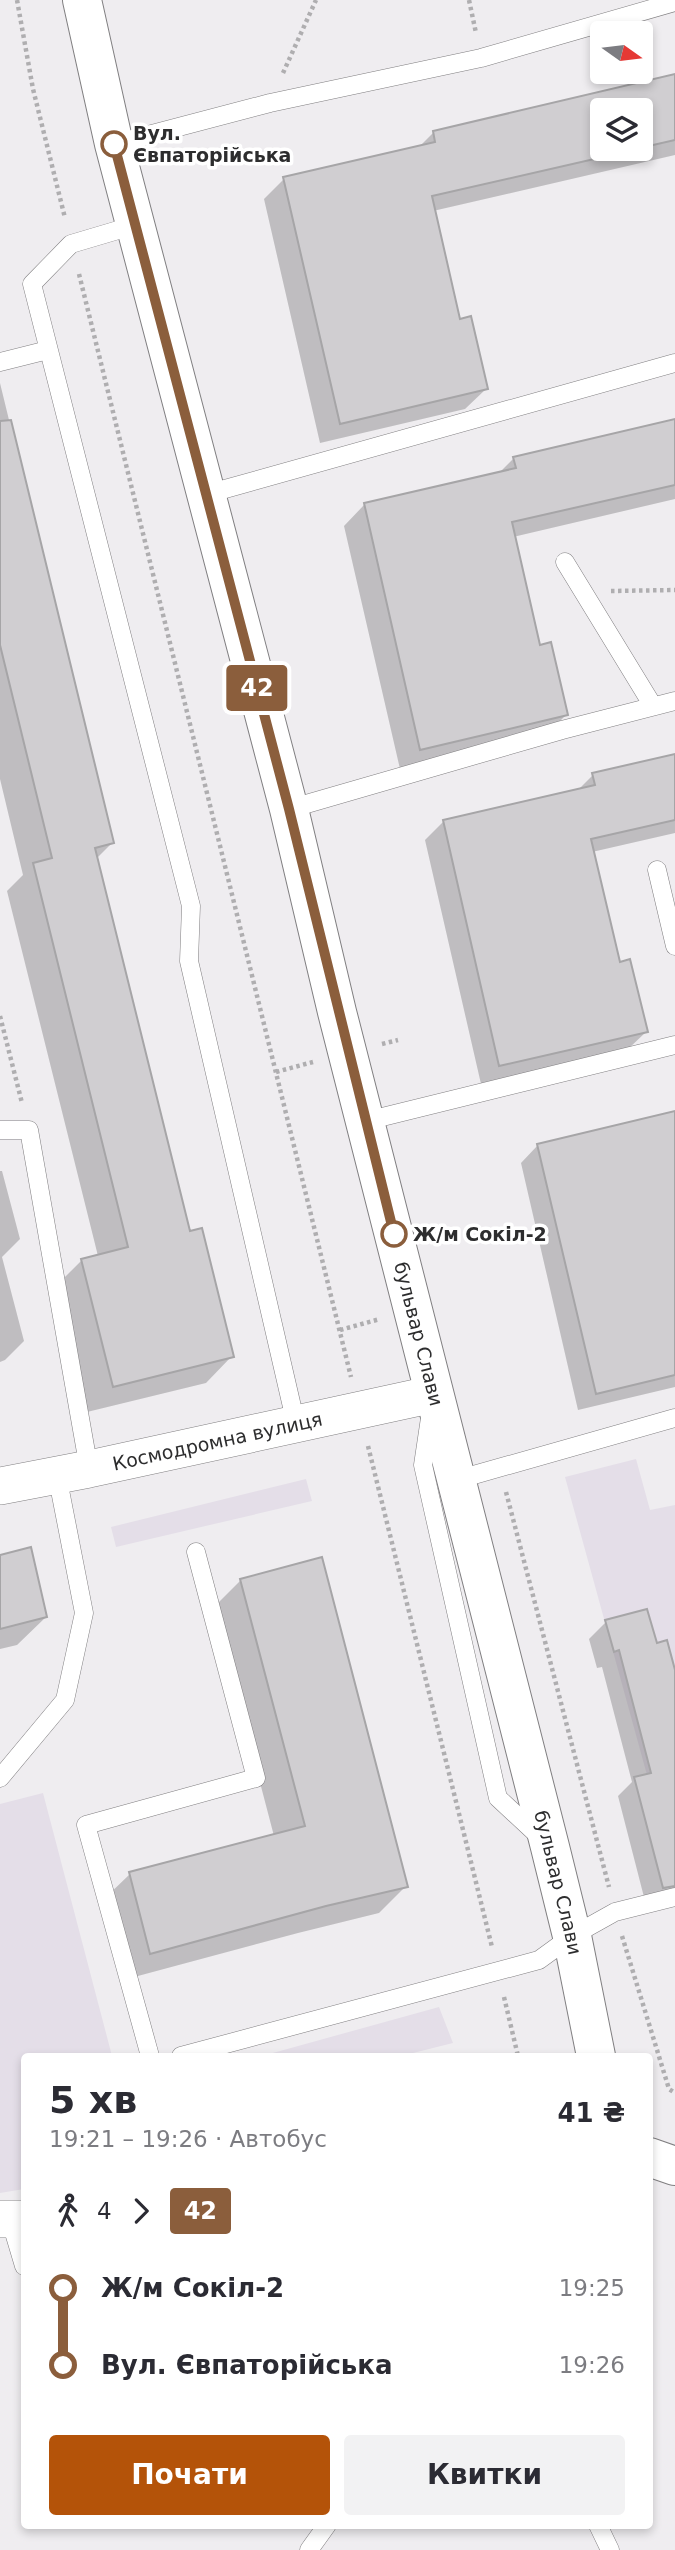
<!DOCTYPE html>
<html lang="uk">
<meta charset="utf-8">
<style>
:root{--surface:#fff;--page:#f2f2f3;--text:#2b2b33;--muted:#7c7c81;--accent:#b45309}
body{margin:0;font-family:"DejaVu Sans",sans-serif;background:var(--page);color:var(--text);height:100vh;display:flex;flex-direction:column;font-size:26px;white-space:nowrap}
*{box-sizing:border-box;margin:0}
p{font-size:23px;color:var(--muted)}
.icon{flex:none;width:38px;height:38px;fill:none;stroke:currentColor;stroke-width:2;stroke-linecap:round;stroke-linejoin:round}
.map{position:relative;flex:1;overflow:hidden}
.panel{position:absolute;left:21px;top:2053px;width:632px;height:476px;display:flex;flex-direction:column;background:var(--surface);border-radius:7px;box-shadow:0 4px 10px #0003}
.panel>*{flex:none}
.badge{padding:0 14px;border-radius:5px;font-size:24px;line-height:46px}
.needle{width:46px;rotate:104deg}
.fabs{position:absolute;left:590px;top:21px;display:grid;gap:14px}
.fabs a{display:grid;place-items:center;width:63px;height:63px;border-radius:7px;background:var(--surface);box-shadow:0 4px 10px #0003;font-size:35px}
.map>.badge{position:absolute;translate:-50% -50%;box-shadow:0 0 0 4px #fff}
.legs{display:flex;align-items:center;gap:10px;height:77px;padding:0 28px;font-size:23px}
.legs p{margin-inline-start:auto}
.headline{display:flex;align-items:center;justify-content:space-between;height:119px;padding:0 28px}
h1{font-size:38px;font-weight:700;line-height:52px}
.button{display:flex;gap:14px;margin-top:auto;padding:14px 28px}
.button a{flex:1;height:80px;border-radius:7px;background:var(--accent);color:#fff;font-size:28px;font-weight:700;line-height:80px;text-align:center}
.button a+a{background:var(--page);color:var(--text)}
ul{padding:0 28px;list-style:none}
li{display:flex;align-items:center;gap:24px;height:77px;font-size:26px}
li i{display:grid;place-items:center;width:10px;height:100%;margin:0 9px;background:currentColor}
li i::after{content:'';width:18px;height:18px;margin:-9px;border:5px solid;border-radius:50%;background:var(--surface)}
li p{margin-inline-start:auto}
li:first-child i{background:linear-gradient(#0000 50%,currentColor 0)}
li:last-child i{background:linear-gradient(currentColor 50%,#0000 0)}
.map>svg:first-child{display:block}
.built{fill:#e4dee8}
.shadow{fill:#0003;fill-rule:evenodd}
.building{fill:#d0ced1;stroke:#a6a5a7;stroke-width:2}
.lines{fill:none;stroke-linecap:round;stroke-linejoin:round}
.service-casing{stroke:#807f81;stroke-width:19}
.minor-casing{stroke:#807f81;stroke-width:38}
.tertiary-casing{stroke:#807f81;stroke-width:40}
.path{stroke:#afaeb0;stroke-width:4.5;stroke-dasharray:3.5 3.5;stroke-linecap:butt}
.service{stroke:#fff;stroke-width:18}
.minor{stroke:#fff;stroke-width:37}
.tertiary{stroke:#fff;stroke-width:38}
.line-1-casing{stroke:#fff;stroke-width:16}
.line-1{stroke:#8b5e3c;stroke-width:10}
.stop-1-dot{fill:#fff;stroke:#8b5e3c;stroke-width:3.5}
.labels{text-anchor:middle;stroke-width:7;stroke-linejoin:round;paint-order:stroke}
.stop-label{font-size:19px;font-weight:bold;fill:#2d2d2e;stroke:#fff;text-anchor:start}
.street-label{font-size:19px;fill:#2d2d2e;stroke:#fff}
</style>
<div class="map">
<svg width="675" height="2550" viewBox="0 0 675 2550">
<rect width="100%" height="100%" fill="#efedf0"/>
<path class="built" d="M 636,1459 L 650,1510 L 675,1505 L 675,1767 L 647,1775 L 565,1477 Z
M 306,1479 L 312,1501 L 116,1547 L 111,1527 Z
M 43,1793 L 112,2056 L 24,2056 L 24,2189 L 0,2193 L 0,1804 Z
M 439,2007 L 453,2043 L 401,2056 L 262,2056 Z"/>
<path class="shadow" d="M 675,76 L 675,155 L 433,211 L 458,321 L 486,389 L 465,409 L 320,443 L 264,199 L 284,179 L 418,148 L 434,132 ZM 602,110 L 640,110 L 640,149 L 602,149 Z
M 0,383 L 112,843 L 96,859 L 188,1233 L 232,1356 L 206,1383 L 87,1412 L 55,1287 L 82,1260 L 98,1256 L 7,891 L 23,875 L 0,779 Z
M 675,421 L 675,499 L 513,537 L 538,647 L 566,715 L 546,735 L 400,769 L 344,526 L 364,505 L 498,474 L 514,458 Z
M 675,756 L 675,833 L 592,852 L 618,964 L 646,1032 L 627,1050 L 481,1084 L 425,840 L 443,822 L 577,791 L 593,775 Z
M 675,1111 L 675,1387 L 578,1410 L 521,1163 L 538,1145 Z
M 0,1171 L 2,1171 L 20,1239 L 2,1257 L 24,1341 L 5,1360 L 0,1362 Z
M 0,1557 L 46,1617 L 17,1645 L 0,1649 Z
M 241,1580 L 406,1886 L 379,1913 L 298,1933 L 123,1980 L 103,1900 L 130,1874 L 274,1836 L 214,1607 Z
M 606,1622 L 656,1645 L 675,1677 L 675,1893 L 645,1901 L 618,1796 L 632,1782 L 602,1667 L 597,1668 L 589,1639 Z"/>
<path class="building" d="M 675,74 L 675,140 L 640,148 L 640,110 L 602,110 L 602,149 L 638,149 L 432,196 L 460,319 L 471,316 L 488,389 L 340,424 L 283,177 L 435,142 L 433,131 Z
M 675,419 L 675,485 L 512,522 L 540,645 L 551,642 L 568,715 L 420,750 L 364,503 L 516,468 L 513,457 Z
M 11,420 L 114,843 L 95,848 L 190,1231 L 202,1228 L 234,1357 L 113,1387 L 81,1259 L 128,1247 L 33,863 L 52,858 L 0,645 L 0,421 Z
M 675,754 L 675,820 L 591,839 L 620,962 L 630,959 L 648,1032 L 499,1066 L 443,820 L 595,785 L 592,773 Z
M 675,1111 L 675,1375 L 596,1394 L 537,1144 Z
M 31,1547 L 47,1617 L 0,1629 L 0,1555 Z
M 322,1557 L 408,1887 L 326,1906 L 150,1954 L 129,1872 L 305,1826 L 240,1579 Z
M 647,1609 L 657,1643 L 667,1640 L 675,1670 L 675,1886 L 663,1888 L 634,1777 L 651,1773 L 619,1650 L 614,1652 L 605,1620 Z"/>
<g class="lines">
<defs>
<path id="service" d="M 114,144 L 270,103 L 481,58 L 675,2
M 135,225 L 71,244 L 32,284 L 191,906 L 189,961 L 296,1424
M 0,362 L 48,350
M 207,494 L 675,363
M 565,562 L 653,706
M 289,809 L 562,730 L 675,701
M 657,870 L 675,946
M 366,1121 L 675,1045
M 0,1130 L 29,1130 L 89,1469
M 430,1418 L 423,1465 L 498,1798 L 541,1838
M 456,1480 L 675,1418
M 0,1778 L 65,1700 L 84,1613 L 57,1475
M 150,2056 L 86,1825 L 256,1778 L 196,1552
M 181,2056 L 539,1960 L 572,1936 L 615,1912 L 675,1897
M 10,2219 L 24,2266
M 598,2525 L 610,2550
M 309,2550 L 327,2525"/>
<g id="minor">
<path id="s1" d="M 0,1486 L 89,1469 L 434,1394"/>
<path d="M 0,2219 L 24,2219"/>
</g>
<g id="tertiary">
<path id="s2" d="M 82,0 L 114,144 L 289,809 L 337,1012 L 550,1847 L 572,1936 L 596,2056"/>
<path d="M 649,2157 L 675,2166"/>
</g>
</defs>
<use href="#service" class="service-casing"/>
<use href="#minor" class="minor-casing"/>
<use href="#tertiary" class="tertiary-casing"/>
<path class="path" d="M 17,0 L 33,89 L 65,218
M 469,0 L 476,33
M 283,73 L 316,0
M 79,274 L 351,1377
M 611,591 L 675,590
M 0,1016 L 22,1103
M 382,1044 L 398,1040
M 276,1072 L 313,1062
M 340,1330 L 380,1319
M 368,1446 L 492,1947
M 506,1492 L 609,1887
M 622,1936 L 669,2089 L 675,2093
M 504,1997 L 518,2056"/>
<use href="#service" class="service"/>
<use href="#minor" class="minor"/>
<use href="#tertiary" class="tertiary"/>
</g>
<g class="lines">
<defs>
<path id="line-1" d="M 114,144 L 289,809 L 394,1234"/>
</defs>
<use href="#line-1" class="line-1-casing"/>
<use href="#line-1" class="line-1"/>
</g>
<g class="stop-1-dot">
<circle cx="114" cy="144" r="12"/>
<circle cx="394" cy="1234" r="12"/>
</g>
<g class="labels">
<g class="stop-label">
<text x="133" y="140">Вул.<tspan x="133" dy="22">Євпаторійська</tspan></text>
<text x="413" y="1241">Ж/м Сокіл-2</text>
</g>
<g class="street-label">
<text dy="7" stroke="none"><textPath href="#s2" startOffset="1376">бульвар Слави</textPath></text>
<text dy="7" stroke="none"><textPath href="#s1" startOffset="222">Космодромна вулиця</textPath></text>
<text dy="7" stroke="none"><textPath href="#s2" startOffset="1942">бульвар Слави</textPath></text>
</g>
</g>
</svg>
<div class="fabs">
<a><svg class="needle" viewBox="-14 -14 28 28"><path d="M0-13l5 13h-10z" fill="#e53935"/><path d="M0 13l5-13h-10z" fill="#7c7c81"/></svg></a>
<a><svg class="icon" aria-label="layers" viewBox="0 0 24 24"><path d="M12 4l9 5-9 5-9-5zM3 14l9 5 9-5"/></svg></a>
</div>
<b class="badge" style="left:257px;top:688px;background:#8b5e3c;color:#fff">42</b>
<section class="panel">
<div class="headline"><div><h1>5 хв</h1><p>19:21 – 19:26 · Автобус</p></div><b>41 ₴</b></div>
<div class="legs"><svg class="icon" aria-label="walk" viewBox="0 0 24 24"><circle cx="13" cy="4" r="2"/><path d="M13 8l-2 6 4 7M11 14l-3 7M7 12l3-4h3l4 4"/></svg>4<svg class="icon" aria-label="forward" viewBox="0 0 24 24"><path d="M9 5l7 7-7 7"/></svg><b class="badge" style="background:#8b5e3c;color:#fff">42</b></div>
<ul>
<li><i style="color:#8b5e3c"></i><b>Ж/м Сокіл-2</b><p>19:25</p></li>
<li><i style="color:#8b5e3c"></i><b>Вул. Євпаторійська</b><p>19:26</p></li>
</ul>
<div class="button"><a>Почати</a><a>Квитки</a></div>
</section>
</div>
